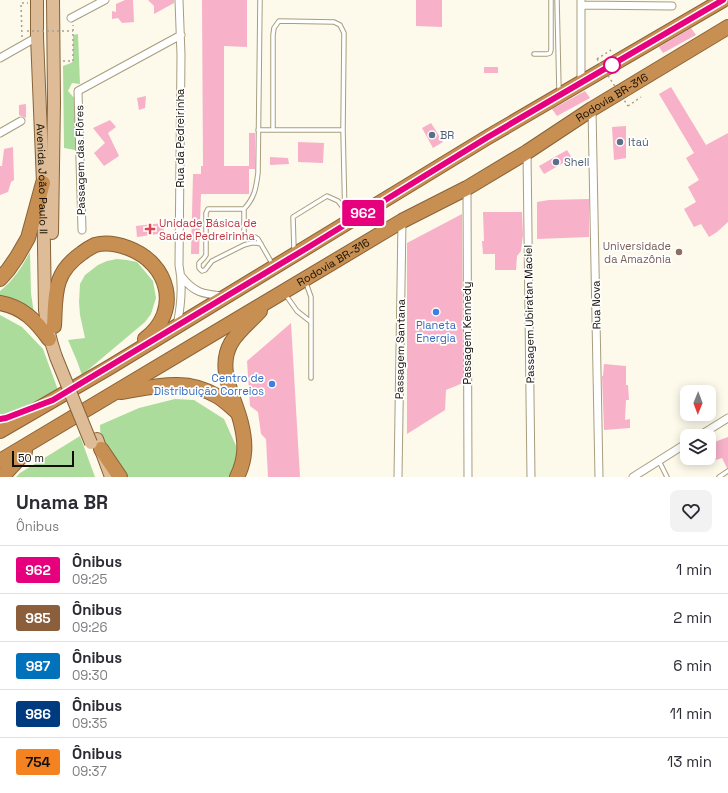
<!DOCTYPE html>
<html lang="pt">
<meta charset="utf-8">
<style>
:root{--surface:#fff;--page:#f2f2f3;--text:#2b2b33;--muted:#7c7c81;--line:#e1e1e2}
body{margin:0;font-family:"Space Grotesk",sans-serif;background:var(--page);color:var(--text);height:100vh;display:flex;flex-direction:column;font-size:15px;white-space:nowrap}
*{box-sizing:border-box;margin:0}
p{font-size:13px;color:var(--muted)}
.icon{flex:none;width:22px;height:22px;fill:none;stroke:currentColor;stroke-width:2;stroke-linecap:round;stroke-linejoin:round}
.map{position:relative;height:477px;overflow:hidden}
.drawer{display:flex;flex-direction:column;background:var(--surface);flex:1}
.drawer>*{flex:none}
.badge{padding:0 8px;border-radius:3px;font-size:14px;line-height:26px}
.needle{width:26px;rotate:181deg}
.buttons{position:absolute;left:680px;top:385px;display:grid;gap:8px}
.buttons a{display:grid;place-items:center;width:36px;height:36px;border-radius:8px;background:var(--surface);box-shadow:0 2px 10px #0003;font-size:20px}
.scale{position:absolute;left:12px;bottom:10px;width:62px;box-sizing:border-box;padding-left:4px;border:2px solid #110e03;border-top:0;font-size:11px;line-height:14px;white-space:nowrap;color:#110e03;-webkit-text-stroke:3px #fff;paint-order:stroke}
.map>.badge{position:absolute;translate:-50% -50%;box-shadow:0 0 0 2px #fff}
.round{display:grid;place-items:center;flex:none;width:42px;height:42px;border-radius:8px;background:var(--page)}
.overview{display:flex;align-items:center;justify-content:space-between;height:68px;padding:0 16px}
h1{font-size:19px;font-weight:700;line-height:30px}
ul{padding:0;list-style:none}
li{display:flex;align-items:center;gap:12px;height:48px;padding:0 16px;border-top:1px solid var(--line)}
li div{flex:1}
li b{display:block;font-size:15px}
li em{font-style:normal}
li .badge{min-width:44px;font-weight:700;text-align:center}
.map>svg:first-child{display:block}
.green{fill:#acdc9c}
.building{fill:#f7b1c8}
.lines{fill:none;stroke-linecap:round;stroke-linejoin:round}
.lane-casing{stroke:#a79e7d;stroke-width:5.5}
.street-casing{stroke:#a79e7d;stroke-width:9}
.primary-casing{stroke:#886237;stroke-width:14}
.highway-casing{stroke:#886237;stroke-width:16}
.path{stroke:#a4a193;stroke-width:1.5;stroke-dasharray:2 3;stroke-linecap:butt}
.lane{stroke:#fff;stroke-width:3.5}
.street{stroke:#fff;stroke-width:7}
.primary{stroke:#debc98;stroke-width:12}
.highway{stroke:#c88f53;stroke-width:14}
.primary-bridge-casing{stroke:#886237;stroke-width:14;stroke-linecap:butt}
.path-bridge{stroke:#a4a193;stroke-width:1.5;stroke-dasharray:2 3;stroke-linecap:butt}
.primary-bridge{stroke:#debc98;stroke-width:12}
.line-casing{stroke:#fff;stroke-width:9}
.line{stroke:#e6007e;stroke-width:6}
.stop-dot{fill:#fff;stroke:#e6007e;stroke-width:2}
.service-dot{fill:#5c6f8a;stroke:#fff;stroke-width:1.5}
.health-dot{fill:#e0444e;stroke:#fff;stroke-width:1.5}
.education-dot{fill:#8d6e63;stroke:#fff;stroke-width:1.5}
.shop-dot{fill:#3f7fe0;stroke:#fff;stroke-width:1.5}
.labels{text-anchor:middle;stroke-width:3.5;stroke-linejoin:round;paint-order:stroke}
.street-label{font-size:11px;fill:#110e03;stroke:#fff}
.service-label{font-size:11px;fill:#4e5e75;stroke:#fff;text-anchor:start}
.health-label{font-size:11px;fill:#be3a42;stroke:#fff;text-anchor:start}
.education-label{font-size:11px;fill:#785e54;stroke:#fff;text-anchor:end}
.shop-label{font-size:11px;fill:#366cbe;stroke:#fff}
</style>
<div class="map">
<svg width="728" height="477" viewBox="0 0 728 477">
<rect width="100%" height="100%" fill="#fdfaeb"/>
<path class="green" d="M 78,34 L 80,84 L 72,83 L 68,91 L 75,99 L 75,150 L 64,148 L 63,66 L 71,63 L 73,61 L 73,35 Z
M 30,252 L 31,293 L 34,314 L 0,299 L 0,291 C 13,281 22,267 30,252 Z
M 117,259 L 127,260 L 137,262 L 153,281 L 156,298 L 151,314 L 145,322 L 82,375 L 77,361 L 68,340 L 85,338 L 80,315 L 79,302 L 80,284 L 85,275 L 98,265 L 107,261 Z
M 0,315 L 22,327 L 43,349 L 58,390 L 44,401 L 7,414 L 0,414 Z
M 175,399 L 194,400 L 224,419 L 237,448 L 235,469 L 231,477 L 126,477 L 101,449 L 100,425 L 139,408 Z
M 80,436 L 95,477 L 16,477 L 20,473 Z"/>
<path class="building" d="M 125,0 L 133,0 L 134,22 L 122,23 L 118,18 L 112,19 L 112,11 L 116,12 L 116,4 Z
M 148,0 L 174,0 L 174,3 L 154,14 L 154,6 Z
M 202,0 L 247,0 L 247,47 L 224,46 L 224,166 L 249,166 L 249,133 L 255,133 L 255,169 L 249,169 L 249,194 L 201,194 L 199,254 L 191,254 L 193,174 L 201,174 L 201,166 L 203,166 Z
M 416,0 L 442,0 L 442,27 L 416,26 Z
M 691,28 L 696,35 L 663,53 L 659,47 Z
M 484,67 L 498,67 L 498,73 L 484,73 Z
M 671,87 L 706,145 L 728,133 L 728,222 L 717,232 L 709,237 L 701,224 L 694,227 L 684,209 L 696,202 L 688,187 L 699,180 L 686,158 L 694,153 L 659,94 Z
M 585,91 L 590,98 L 557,116 L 552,109 Z
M 146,96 L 145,108 L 139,110 L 137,98 Z
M 26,104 L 26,118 L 19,115 L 19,105 Z
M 110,120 L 116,127 L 108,133 L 119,156 L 104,166 L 94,153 L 105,143 L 93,128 Z
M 431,123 L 443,142 L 433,148 L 422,128 Z
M 626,126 L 626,158 L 614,160 L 612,127 Z
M 298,142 L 324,143 L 323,163 L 298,162 Z
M 13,147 L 14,180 L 11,182 L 8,192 L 0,195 L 0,166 L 2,166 L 4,149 Z
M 567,150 L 572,158 L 544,174 L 539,166 Z
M 270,157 L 288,158 L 289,164 L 270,165 Z
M 589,199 L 589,237 L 537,239 L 537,202 L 549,200 Z
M 483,212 L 522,212 L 523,235 L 521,251 L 517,256 L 516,270 L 495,270 L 495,254 L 483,254 L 482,241 L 484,241 Z
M 462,214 L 463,383 L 446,390 L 445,410 L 407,434 L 407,243 Z
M 163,223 L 164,233 L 137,237 L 136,226 Z
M 291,323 L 300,477 L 268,477 L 266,439 L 261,434 L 258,412 L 250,406 L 247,361 Z
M 604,364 L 626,366 L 626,385 L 628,385 L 629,400 L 626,400 L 625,420 L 630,419 L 630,428 L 604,430 L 602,376 L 603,376 Z
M 728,437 L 728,468 L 727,468 L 722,458 L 716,460 L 712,463 L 709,458 L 709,444 Z"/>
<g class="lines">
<defs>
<path id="lane" d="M 557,0 L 559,91
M 534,54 L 547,54 L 550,53 L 551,50 L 551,0
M 258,130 L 343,130
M 273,130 L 273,35 L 274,28 L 279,21 L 334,22 L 340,25 L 344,33 L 343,130 L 345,219
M 244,209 C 255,197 256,188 258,173 L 260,0
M 261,244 L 257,243 L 251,243 L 244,245 L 212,261 L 205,270 L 202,271 L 199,268 L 199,263 L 204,258 L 206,255 L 206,213 L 208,209 L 244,209 L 244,237 L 255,237 L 258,239 L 273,265
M 294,250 L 293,217 L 327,196 L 338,201 L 345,210
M 306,283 L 311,297 L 311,378
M 285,294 L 297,311 L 311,322
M 659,461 L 667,477
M 719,477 L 728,471"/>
<path id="street" d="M 581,5 L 672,6
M 71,18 L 105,0
M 0,58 L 37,37
M 581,83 L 581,0
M 592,109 L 599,477
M 0,133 L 21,121
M 527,152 L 531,477
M 467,188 L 468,477
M 82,230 L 78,91 L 181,35
M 181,276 C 194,293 203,294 223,296
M 177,325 C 181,306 183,285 179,265 L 181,55 L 179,0
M 699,436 L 728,418
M 398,477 L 402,221
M 633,477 L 687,443"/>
<g id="primary">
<path id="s1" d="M 37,0 L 37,37 L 43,183 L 45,310 C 47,328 50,340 56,357"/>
<path d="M 52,233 L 54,101 L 53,0"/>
<path d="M 97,439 L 111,477"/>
</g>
<g id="highway">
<path d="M 0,279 L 8,270 L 17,257 L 28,238 L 43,183"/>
<path d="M 0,303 C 23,307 36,321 49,339"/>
<path d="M 54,326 C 55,311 54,295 59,281 C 63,269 72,260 82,253 C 86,250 91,247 95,245 C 106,242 117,244 128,248 C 169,263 182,311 145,339"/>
<path d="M 121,392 C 140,389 160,384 179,385 C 191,385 206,390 217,396 C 224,400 230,406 236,411"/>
<path d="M 0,431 L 110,367 L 488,137 L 723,0"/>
<path d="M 101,449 L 120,477"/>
<path id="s2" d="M 0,461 L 402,221 L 467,188 L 527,152 L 592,109 L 728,27"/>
<path d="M 2,477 L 25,452"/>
<path d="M 237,477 C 246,459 246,443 241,423 C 235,397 216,370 231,343 C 238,331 251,321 260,311"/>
</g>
</defs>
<use href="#lane" class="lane-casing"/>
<use href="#street" class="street-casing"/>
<use href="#primary" class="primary-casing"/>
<use href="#highway" class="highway-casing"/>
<path class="path" d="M 67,31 L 73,31
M 22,37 L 21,3 L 28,3
M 597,59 L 611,50
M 63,61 L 73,61 L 73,25
M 628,106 L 641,97"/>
<use href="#lane" class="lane"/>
<use href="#street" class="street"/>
<use href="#primary" class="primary"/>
<use href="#highway" class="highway"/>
<defs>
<path id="primary-bridge" d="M 56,357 L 91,443"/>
</defs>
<use href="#primary-bridge" class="primary-bridge-casing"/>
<path class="path-bridge" d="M 27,31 L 67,31
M 597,59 L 628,106"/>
<use href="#primary-bridge" class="primary-bridge"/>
</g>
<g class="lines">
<defs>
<path id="line" d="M 0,419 L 6,418 L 53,400 L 307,248 L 488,137 L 723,0"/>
</defs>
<use href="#line" class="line-casing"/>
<use href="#line" class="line"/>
</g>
<circle class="stop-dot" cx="612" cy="65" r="8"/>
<g class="service-dot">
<circle cx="432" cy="135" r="4"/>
<circle cx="620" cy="142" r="4"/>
<circle cx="556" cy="162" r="4"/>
</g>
<path class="health-dot" d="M148 223h4v4h4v4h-4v4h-4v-4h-4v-4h4z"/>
<circle class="education-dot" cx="679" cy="252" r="4"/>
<g class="shop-dot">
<circle cx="436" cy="312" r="4"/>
<circle cx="272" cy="384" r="4"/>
</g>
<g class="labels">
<g class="street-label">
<text dy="4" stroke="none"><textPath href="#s2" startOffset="712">Rodovia BR-316</textPath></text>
<text transform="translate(180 138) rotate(-90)" y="4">Rua da Pedreirinha</text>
<text transform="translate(80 160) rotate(-91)" y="4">Passagem das Flôres</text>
<text dy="4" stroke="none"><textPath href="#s1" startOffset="179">Avenida João Paulo II</textPath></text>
<text dy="4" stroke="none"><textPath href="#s2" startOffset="388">Rodovia BR-316</textPath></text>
<text transform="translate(596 305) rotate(-91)" y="4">Rua Nova</text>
<text transform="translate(529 314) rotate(-91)" y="4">Passagem Ubiratan Maciel</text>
<text transform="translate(467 333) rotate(-90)" y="4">Passagem Kennedy</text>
<text transform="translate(400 349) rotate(-89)" y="4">Passagem Santana</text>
</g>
<g class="service-label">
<text x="440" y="139">BR</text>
<text x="628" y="146">Itaú</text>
<text x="564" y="166">Shell</text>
</g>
<g class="health-label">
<text x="159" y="227">Unidade Básica de<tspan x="159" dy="13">Saúde Pedreirinha</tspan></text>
</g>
<g class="education-label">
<text x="671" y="250">Universidade<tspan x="671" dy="13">da Amazônia</tspan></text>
</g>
<g class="shop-label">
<text x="436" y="329">Planeta<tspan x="436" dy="13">Energia</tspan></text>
<text x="264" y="382" text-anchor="end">Centro de<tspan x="264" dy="13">Distribuição Correios</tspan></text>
</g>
</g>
</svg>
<div class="buttons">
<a><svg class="needle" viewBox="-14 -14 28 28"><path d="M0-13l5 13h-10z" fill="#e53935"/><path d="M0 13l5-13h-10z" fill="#7c7c81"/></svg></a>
<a><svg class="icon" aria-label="layers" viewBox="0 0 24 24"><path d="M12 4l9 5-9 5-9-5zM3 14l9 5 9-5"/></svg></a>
</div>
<div class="scale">50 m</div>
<b class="badge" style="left:363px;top:213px;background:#e6007e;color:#fff">962</b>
</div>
<section class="drawer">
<div class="overview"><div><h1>Unama BR</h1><p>Ônibus</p></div><a class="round"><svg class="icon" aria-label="heart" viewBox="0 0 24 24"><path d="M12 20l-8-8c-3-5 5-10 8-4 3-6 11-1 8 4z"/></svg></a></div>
<ul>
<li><span class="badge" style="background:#e6007e;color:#fff">962</span><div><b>Ônibus</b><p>09:25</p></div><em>1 min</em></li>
<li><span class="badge" style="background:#8b5e3c;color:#fff">985</span><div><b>Ônibus</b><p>09:26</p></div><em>2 min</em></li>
<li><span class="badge" style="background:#0072bc;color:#fff">987</span><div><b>Ônibus</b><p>09:30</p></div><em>6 min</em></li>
<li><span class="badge" style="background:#003b80;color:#fff">986</span><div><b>Ônibus</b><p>09:35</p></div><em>11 min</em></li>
<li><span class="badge" style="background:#f58220;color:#111">754</span><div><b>Ônibus</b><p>09:37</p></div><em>13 min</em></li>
</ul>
</section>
